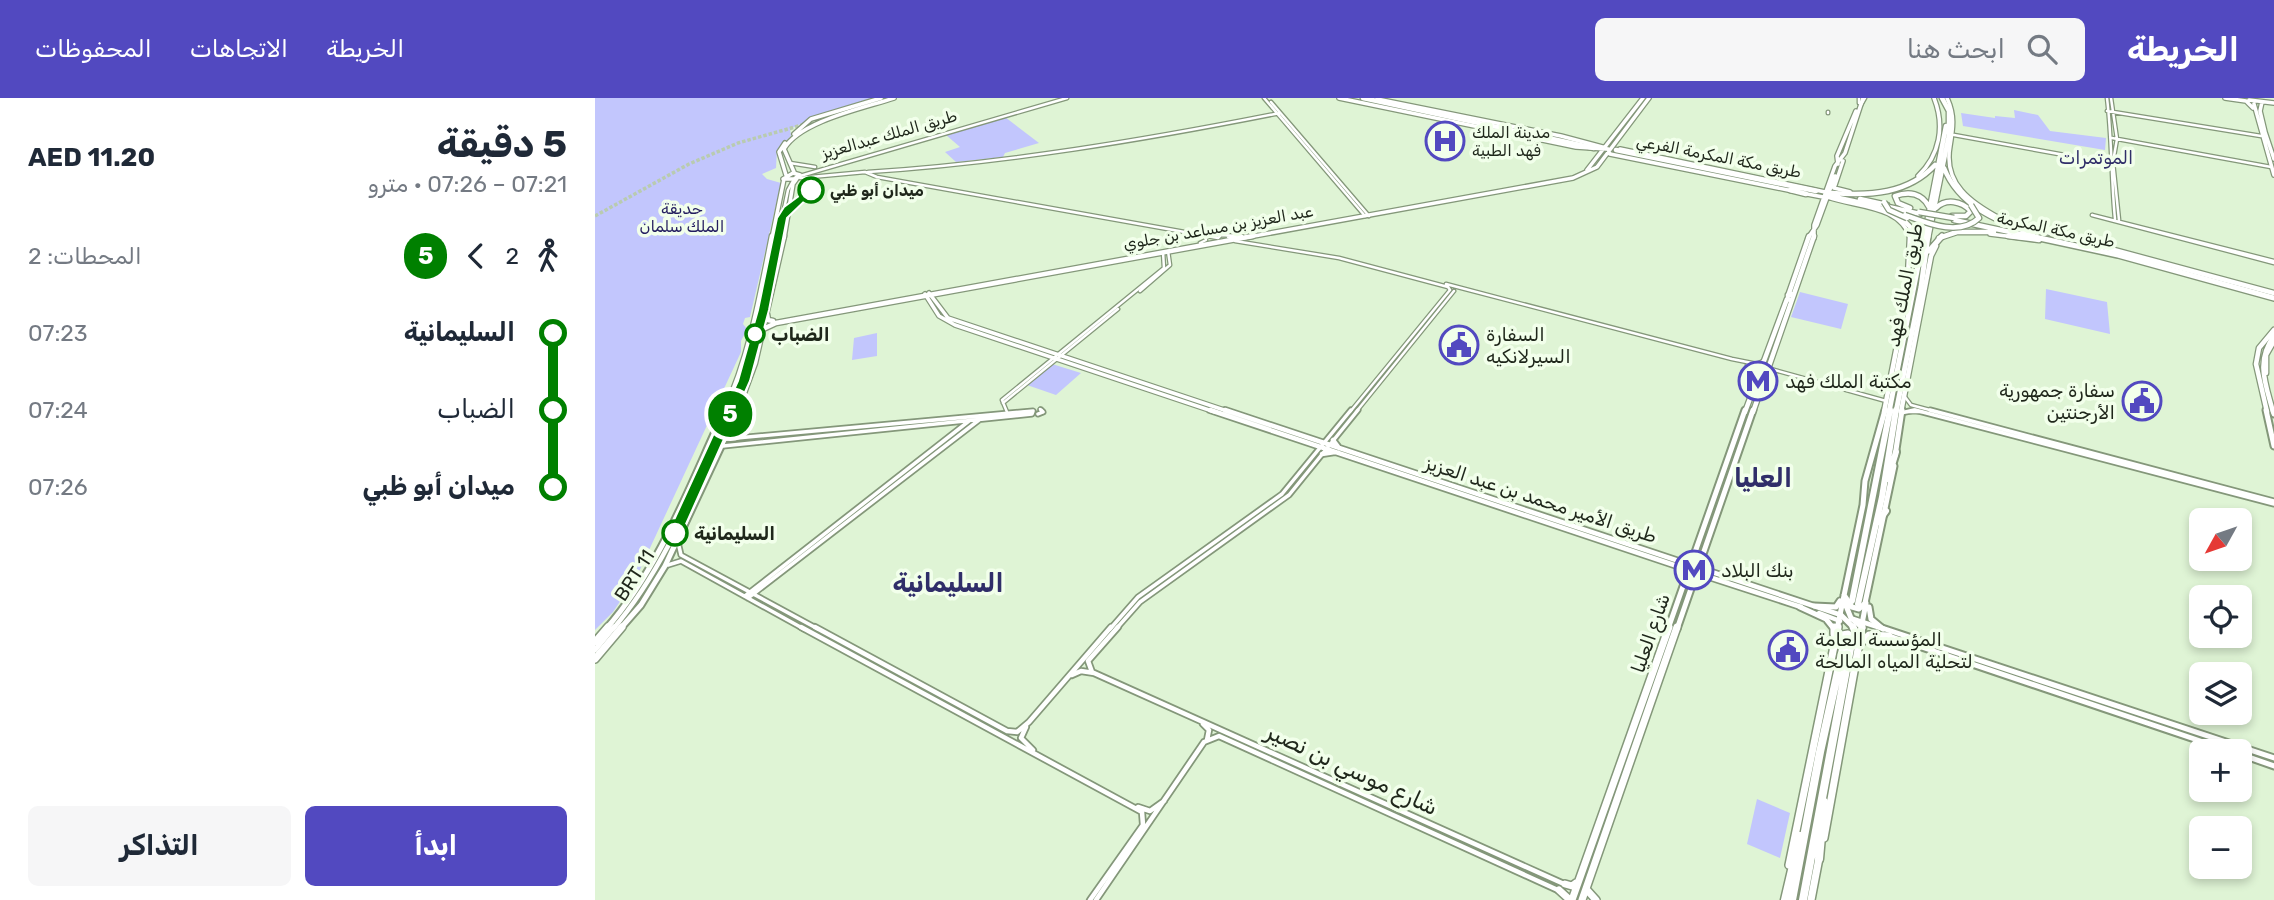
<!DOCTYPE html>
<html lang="ar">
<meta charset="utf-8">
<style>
:root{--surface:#fff;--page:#f6f6f7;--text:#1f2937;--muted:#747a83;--accent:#5249c0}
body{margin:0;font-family:Rubik,"Noto Naskh Arabic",sans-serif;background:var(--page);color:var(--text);direction:rtl;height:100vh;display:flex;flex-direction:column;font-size:26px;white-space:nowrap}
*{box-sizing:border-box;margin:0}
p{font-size:23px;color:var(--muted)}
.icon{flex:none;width:38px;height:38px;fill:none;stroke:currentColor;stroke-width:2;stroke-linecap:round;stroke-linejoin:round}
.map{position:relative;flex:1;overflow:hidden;direction:ltr}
.sheet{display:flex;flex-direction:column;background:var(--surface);width:595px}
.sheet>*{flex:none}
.badge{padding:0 14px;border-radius:23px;font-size:24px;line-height:46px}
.needle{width:46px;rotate:230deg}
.controls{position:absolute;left:1594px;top:410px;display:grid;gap:14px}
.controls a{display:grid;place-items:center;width:63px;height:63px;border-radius:10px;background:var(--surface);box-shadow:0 4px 10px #0003;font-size:35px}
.map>.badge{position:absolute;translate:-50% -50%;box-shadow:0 0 0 4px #fff}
.legs{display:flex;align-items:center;gap:10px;height:77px;padding:0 28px;font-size:23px}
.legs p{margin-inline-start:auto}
.head{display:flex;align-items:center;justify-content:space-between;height:119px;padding:0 28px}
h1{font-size:38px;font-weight:700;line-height:52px}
.cta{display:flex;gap:14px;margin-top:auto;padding:14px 28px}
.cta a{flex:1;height:80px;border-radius:10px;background:var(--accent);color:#fff;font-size:28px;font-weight:700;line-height:80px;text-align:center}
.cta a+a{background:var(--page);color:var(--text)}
ul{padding:0 28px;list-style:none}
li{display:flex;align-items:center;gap:24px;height:77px;font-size:26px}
li i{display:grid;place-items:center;width:10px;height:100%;margin:0 9px;background:currentColor}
li i::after{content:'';width:18px;height:18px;margin:-9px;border:5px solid;border-radius:50%;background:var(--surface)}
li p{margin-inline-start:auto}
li:first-child i{background:linear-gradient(#0000 50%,currentColor 0)}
li:last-child i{background:linear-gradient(currentColor 50%,#0000 0)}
header{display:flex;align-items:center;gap:42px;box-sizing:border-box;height:98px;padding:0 35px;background:var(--accent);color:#fff}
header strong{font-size:33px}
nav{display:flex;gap:38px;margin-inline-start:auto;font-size:24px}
.search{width:490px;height:63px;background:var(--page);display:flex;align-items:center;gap:18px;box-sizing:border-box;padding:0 24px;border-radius:10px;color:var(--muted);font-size:26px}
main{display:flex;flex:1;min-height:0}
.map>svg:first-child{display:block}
.green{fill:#c2c6fd}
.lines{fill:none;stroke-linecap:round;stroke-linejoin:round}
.primary-tunnel{stroke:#b9cbb0;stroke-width:3.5;stroke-dasharray:3.5 2;stroke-linecap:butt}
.motorway-tunnel{stroke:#b9cbb0;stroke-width:4.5;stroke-dasharray:4.5 2;stroke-linecap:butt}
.tertiary-far2-casing{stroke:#84977a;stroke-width:5}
.tertiary-far1-casing{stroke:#84977a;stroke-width:7}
.tertiary-casing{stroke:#84977a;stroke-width:8}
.secondary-far3-casing{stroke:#84977a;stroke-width:5}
.secondary-far2-casing{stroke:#84977a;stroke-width:6}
.secondary-far1-casing{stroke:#84977a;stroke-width:8}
.secondary-casing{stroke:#84977a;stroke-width:9}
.primary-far3-casing{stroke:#84977a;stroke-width:6}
.primary-far2-casing{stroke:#84977a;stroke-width:7}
.primary-far1-casing{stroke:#84977a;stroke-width:9}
.primary-casing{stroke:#84977a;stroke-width:10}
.motorway-far3-casing{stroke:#84977a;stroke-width:7}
.motorway-far2-casing{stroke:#84977a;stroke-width:8}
.motorway-far1-casing{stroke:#84977a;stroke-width:10}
.motorway-casing{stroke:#84977a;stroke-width:11}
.tertiary-far2{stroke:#fff;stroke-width:2.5}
.tertiary-far1{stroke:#fff;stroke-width:3.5}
.tertiary{stroke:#fff;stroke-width:4.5}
.secondary-far3{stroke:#fff;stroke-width:2.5}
.secondary-far2{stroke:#fff;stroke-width:3.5}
.secondary-far1{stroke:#fff;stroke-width:4.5}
.secondary{stroke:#fff;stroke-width:5}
.primary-far3{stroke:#fff;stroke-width:3.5}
.primary-far2{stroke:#fff;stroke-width:4.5}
.primary-far1{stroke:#fff;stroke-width:5}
.primary{stroke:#fff;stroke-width:7}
.motorway-far3{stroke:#fff;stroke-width:4.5}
.motorway-far2{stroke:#fff;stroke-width:5}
.motorway-far1{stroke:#fff;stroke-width:6}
.motorway{stroke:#fff;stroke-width:8}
.motorway-bridge-casing{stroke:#84977a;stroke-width:7;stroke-linecap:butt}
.motorway-bridge{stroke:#fff;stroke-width:4.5}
.line-1{fill:#008000;stroke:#fff;stroke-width:2}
.stop-1-dot{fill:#fff;stroke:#008000;stroke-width:3.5}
.labels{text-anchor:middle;stroke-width:7;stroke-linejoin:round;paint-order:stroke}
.far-poi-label{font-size:16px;fill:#1f271b;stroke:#f2ffeb;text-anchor:start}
.far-street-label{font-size:16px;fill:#1f271b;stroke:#f2ffeb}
.far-stop-label{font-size:16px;font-weight:bold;fill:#1f271b;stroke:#f2ffeb;text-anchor:start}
.far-park-label{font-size:16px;fill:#231d5f;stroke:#f2ffeb}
.far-neighbourhood-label{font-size:18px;fill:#302e69;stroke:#f2ffeb}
.street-label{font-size:19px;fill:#1f271b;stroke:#f2ffeb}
.stop-label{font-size:19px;font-weight:bold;fill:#1f271b;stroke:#f2ffeb;text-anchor:start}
.poi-label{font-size:19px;fill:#1f271b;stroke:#f2ffeb;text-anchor:start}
.near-street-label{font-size:23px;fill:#1f271b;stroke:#f2ffeb}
.district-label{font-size:26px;font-weight:bold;fill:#302e69;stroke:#f2ffeb}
</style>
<header>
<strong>الخريطة</strong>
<div class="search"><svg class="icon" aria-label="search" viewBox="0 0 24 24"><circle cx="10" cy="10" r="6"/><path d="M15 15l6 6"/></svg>ابحث هنا</div>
<nav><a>الخريطة</a><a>الاتجاهات</a><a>المحفوظات</a></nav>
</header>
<main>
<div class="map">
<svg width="1679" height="802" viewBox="0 0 1679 802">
<rect width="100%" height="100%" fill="#dff4d5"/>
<path class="green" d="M 0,0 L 283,0 L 225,17 L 195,31 L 196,38 L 182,52 L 181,70 L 167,76 L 172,81 L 186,85 L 155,219 L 150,220 L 148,226 L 152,231 L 146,243 L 146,254 L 42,478 L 18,514 L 0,532 Z
M 1419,12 L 1443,17 L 1455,33 L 1511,40 L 1510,52 L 1368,28 L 1366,15 L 1400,20 L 1400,18 L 1420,20 Z
M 410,19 L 444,45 L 410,55 L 408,59 L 361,64 L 350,54 L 365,49 L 351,37 Z
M 1451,191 L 1512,204 L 1515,236 L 1450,221 Z
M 1205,194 L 1253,206 L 1246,231 L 1196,219 Z
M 282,235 L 282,258 L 257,262 L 259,240 Z
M 457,266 L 486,275 L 461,297 L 432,287 Z
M 1162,701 L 1195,715 L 1185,760 L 1152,746 Z"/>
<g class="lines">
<path class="primary-tunnel" d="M 0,118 L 94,66 L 143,45 L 232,20"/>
<path class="motorway-tunnel" d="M 1008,52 L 1021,54
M 1221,95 L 1235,98"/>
<defs>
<path id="tertiary-far2" d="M 669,0 L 770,118
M 1264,0 L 1264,5
M 1512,0 C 1517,40 1516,80 1520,121
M 1516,0 L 1522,41 L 1518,64 L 1524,122
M 676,4 L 774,118
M 1266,7 L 1270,0
M 1512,13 L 1666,38
M 1233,14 L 1233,15
M 1359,37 L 1519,66
M 1517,40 L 1676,69
M 273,74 C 411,65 549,42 685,15
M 205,80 L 270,74 L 282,79 L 623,140 L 625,138
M 624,137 L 647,138
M 633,139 L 642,140
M 640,143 L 744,160 L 853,189 L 855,192 L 755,314
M 605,145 L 611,142 L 610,138
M 1679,163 L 1497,117 L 1679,165
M 851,186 L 1137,261 L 1162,266 L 1168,263
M 545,193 L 575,167 L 573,153
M 1152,267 L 1163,272 L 1163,275
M 1165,268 L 1291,303
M 1310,299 L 1316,307 L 1342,314
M 408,305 L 523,211
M 445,311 L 448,314
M 412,314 L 407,302 L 569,170 L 568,154
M 428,314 L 438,314
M 761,314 L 859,193
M 1311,314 L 1327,314"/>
<path id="tertiary-far1" d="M 1320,312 L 1679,406
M 1335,312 L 1679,403
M 1306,315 L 1319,312
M 443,316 L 448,314 L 446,312
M 128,348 L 437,316 L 438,313 L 131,341
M 83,444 L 86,457 L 223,531
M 73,467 L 86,463 L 209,531
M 150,498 L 374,323
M 153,500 L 384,322
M 515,531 L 543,499 L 687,396 L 756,312
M 521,531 L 545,504 L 694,397 L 763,312"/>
<path id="tertiary" d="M 206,529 L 547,714 L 548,727 L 495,802
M 220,529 L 412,633 L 422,634 L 434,624 L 516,529
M 497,574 L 493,563 L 523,529
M 477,577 L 486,573 L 499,575 L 969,786
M 608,626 L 614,632 L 612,642
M 431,629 L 426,640 L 438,652
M 543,709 L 555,713 L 569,703
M 501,802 L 609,644 L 624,638 L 965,793"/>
<path id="secondary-far3" d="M 195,65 L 220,69
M 205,78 L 472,0
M 183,140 L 193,92 L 199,81"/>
<path id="secondary-far2" d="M 334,195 L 353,220 L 635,314
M 330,196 L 344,218 L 360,227 L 620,314
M 135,314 C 160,258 170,198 183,138"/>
<path id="secondary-far1" d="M 615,312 L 1103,475
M 630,312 L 1246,517
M 738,342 L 744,350
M 727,356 L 740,354
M 1111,478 L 1206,509
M 1224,515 L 1245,523
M 1258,521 L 1289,531
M 18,531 C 72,468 101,388 136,312"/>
<path id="secondary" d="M 1284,529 L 1679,660
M 1294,538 L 1635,653
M 0,552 L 19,529
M 1645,656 L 1679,668"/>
<path id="primary-far3" d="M 744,0 L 981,49 L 1011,51
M 1352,0 C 1360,17 1358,30 1355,48 C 1348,86 1376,105 1406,121
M 1630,0 L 1651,3 L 1658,10
M 782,1 L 966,38 L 1011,50
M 1654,2 L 1679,5
M 1667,4 L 1665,13 L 1670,34
M 1659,6 L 1679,77
M 1670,34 L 1679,61
M 199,36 L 216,21 L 286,0
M 190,45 L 184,54 L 191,77
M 1013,51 L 1015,56 L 1198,93
M 1025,51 L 1230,94
M 1248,63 L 1239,90 L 1255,94
M 1243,66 L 1242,58 L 1261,13
M 992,72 L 1048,0
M 199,74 L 189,51 C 205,23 269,10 299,0
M 198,75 L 205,77 L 199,81 L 188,81 Z
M 1323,78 C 1345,57 1350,28 1339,0
M 1207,95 L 1228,99
M 1233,99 C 1260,109 1306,107 1315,140
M 1418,126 L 1474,140
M 1395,136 L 1428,140
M 177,140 L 189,81
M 189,140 L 198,86 L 203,79
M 648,140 L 978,80 L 1002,69 L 1054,0
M 1213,140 L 1222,127 L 1240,78
M 1219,140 L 1219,127 L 1240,68 L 1250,55 L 1268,0"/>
<path id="primary-far2" d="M 1413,138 L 1444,142
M 1467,138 L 1679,195
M 1193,197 L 1199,196 L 1219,138
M 1193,198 L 1214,138
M 172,216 L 173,222 L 178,223
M 168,231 L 181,225 L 658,138
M 1671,275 L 1671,257 L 1679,243
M 129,314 C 155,258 165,198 177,138
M 142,314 L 160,265 L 189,138
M 1150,314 L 1192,201 L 1196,202
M 1158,314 L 1199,196
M 1289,314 L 1312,197 L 1315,138
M 1306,314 L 1336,158 L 1341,148
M 1672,314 L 1661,266 L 1664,250 L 1679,232
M 1678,314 C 1671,287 1660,263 1679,238"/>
<path id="primary-far1" d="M 1671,312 L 1679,348
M 1678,312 L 1679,316
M 126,326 L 124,331 L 130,331 L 139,316
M 118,342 L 121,337 L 128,337 L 121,354
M 1300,358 L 1307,312
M 1100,481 L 1104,477 L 1112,478
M 1249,497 L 1257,509 L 1264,511 L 1270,505 L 1299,368
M 1249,503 L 1256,520 L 1268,530
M 1219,508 L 1241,509 L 1245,503
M 1205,509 L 1231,521 L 1239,531
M 1274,509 L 1276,521 L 1288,531
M 1246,517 L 1260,531
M 11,531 C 66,468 95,387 130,312
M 25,531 L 46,507 L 70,468 L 143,312
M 1073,531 L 1150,312
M 1082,531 L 1158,312
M 1242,531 L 1268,407 L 1270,383 L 1290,312
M 1266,531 L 1271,505"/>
<path id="primary" d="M 1239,529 L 1239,536
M 1258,529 L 1263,541
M 0,544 L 13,529
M 1243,545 L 1247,537 L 1253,536 L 1260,541 L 1261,548
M 1266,545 L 1274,537 L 1294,538
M 0,561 L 27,529
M 1229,740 L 1267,529
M 1194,767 L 1243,529
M 970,786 L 977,788 L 981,785
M 964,792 L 975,802
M 992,792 L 1001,802
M 977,802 L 1074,529
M 987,802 L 1082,529
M 1216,802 L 1224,760"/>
<path id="motorway-far3" d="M 768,0 L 999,50
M 1021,52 L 1221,93
M 1349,70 C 1364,108 1402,123 1438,136
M 1195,92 L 1211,96
M 1237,95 C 1275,98 1313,96 1340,67
M 1235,98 C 1264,105 1309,109 1322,140
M 1265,101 L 1292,107
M 1289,108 L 1325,116
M 1315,110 L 1303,105 L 1300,98 C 1314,93 1327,95 1334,109
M 1341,110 C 1351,100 1366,103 1376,113 L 1371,118 L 1357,118
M 1359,122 L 1443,140
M 1329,140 L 1351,28
M 1333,140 L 1354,37 L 1354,13 L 1347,0
M 1344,140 L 1362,134 L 1399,134"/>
<path id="motorway-far2" d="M 1321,138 L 1323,154
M 1435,138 L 1523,157 L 1679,200
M 1334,153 L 1347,138
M 1294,314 L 1329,138
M 1301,314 L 1326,189 L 1333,138"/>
<path id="motorway-far1" d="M 1293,381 L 1301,354
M 1283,424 L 1291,413
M 1257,503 L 1295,312
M 1263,506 L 1287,399 L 1301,312"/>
<path id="motorway" d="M 1224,761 L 1229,704
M 1190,802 L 1205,738
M 1197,802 L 1225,654 L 1250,542
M 1208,802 L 1256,545"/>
</defs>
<use href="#tertiary-far2" class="tertiary-far2-casing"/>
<use href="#tertiary-far1" class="tertiary-far1-casing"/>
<use href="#tertiary" class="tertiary-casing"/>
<use href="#secondary-far3" class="secondary-far3-casing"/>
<use href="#secondary-far2" class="secondary-far2-casing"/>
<use href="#secondary-far1" class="secondary-far1-casing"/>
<use href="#secondary" class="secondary-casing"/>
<use href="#primary-far3" class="primary-far3-casing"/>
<use href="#primary-far2" class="primary-far2-casing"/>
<use href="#primary-far1" class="primary-far1-casing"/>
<use href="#primary" class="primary-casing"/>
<use href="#motorway-far3" class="motorway-far3-casing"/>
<use href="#motorway-far2" class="motorway-far2-casing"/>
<use href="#motorway-far1" class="motorway-far1-casing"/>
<use href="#motorway" class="motorway-casing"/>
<use href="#tertiary-far2" class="tertiary-far2"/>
<use href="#tertiary-far1" class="tertiary-far1"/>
<use href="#tertiary" class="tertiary"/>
<use href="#secondary-far3" class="secondary-far3"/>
<use href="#secondary-far2" class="secondary-far2"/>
<use href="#secondary-far1" class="secondary-far1"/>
<use href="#secondary" class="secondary"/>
<use href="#primary-far3" class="primary-far3"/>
<use href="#primary-far2" class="primary-far2"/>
<use href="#primary-far1" class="primary-far1"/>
<use href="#primary" class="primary"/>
<use href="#motorway-far3" class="motorway-far3"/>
<use href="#motorway-far2" class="motorway-far2"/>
<use href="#motorway-far1" class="motorway-far1"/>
<use href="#motorway" class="motorway"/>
<defs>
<path id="motorway-bridge" d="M 1289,104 L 1294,112 L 1312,120
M 1324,114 L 1359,120
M 1310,117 C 1332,125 1364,139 1384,120 L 1376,107"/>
</defs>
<use href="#motorway-bridge" class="motorway-bridge-casing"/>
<use href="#motorway-bridge" class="motorway-bridge"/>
</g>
<path class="line-1" d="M 216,89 L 221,92 L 219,94 L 192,120 L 174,212 L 155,283 L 87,435 L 80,440 L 75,439 L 73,435 L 143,283 L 163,212 L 182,120 L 189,109 Z"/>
<defs>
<symbol id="hospital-ring" viewBox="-11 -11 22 22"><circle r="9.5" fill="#f2ffeb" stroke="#5249c0" stroke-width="1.5"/><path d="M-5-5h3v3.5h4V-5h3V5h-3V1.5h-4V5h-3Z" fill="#5249c0"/></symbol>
<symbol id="civic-ring" viewBox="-11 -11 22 22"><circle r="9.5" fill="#f2ffeb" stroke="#5249c0" stroke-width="1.5"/><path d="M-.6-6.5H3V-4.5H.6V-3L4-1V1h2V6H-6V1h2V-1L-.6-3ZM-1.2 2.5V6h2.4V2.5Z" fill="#5249c0"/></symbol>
<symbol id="metro-ring" viewBox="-11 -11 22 22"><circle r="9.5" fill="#f2ffeb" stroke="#5249c0" stroke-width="1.5"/><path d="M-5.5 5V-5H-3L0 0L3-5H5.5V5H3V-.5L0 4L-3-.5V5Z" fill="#5249c0"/></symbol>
</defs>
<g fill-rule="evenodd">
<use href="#hospital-ring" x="828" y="21" width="44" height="44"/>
<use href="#civic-ring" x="842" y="225" width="44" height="44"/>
<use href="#metro-ring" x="1141" y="261" width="44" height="44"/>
<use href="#civic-ring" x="1525" y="281" width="44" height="44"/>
<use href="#metro-ring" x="1077" y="450" width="44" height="44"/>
<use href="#civic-ring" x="1171" y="530" width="44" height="44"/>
</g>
<g class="stop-1-dot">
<circle cx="216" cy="92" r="12"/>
<circle cx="160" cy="236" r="9"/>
<circle cx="80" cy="435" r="12"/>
</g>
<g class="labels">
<g class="far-poi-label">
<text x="877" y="40">مدينة الملك<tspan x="877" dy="18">فهد الطبية</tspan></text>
</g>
<g class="far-street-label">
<text transform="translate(294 36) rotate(-16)" y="6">طريق الملك عبدالعزيز</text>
<text transform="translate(1124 58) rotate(11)" y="6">طريق مكة المكرمة الفرعي</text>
<text transform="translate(623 129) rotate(-10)" y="6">عبد العزيز بن مساعد بن جلوي</text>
<text transform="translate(1461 131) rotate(12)" y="6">طريق مكة المكرمة</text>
</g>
<g class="far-stop-label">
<text x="235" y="98">ميدان أبو ظبي</text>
</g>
<g class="far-park-label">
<text x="87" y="116">حديقة<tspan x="87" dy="18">الملك سلمان</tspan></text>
</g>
<g class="far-neighbourhood-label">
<text x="1501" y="66">الموتمرات</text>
</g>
<g class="street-label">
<text transform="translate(1309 187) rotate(-79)" y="7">طريق الملك فهد</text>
<text transform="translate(946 401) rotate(18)" y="7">طريق الأمير محمد بن عبد العزيز</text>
<text transform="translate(39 477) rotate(-57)" y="7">BRT 11</text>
<text transform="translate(1055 535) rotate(-71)" y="7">شارع العليا</text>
</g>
<g class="stop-label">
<text x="176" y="243">الضباب</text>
<text x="99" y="442">السليمانية</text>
</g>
<g class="poi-label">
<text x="891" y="243">السفارة<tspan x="891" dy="22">السيرلانكيه</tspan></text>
<text x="1190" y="290">مكتبة الملك فهد</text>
<text x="1520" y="299" text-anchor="end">سفارة جمهورية<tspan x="1520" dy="22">الأرجنتين</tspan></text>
<text x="1126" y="479">بنك البلاد</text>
<text x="1220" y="548">المؤسسة العامة<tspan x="1220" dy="22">لتحلية المياه المالحة</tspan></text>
</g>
<g class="near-street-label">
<text transform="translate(757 671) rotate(25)" y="8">شارع موسي بن نصير</text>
</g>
<g class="district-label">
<text x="1168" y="389">العليا</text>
<text x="353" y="494">السليمانية</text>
</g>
</g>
</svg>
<div class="controls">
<a><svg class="needle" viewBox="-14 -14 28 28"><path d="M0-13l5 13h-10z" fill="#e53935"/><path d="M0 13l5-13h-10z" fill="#747a83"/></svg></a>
<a><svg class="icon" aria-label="locate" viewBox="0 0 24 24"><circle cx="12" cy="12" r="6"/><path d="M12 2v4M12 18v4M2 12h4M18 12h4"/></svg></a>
<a><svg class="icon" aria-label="layers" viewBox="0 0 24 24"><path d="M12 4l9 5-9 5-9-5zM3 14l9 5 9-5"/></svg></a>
<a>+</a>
<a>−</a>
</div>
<b class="badge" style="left:135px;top:316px;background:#008000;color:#fff">5</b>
</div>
<section class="sheet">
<div class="head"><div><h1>5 دقيقة</h1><p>07:21 – 07:26 · مترو</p></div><b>AED 11.20</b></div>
<div class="legs"><svg class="icon" aria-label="walk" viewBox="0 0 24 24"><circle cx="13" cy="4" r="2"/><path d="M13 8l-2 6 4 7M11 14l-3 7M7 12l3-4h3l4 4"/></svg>2<svg class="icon" aria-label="back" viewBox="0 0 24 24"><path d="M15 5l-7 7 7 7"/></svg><b class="badge" style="background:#008000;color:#fff">5</b><p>المحطات: 2</p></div>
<ul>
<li><i style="color:#008000"></i><b>السليمانية</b><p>07:23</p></li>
<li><i style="color:#008000"></i><span>الضباب</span><p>07:24</p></li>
<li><i style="color:#008000"></i><b>ميدان أبو ظبي</b><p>07:26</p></li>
</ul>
<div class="cta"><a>ابدأ</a><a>التذاكر</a></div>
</section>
</main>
